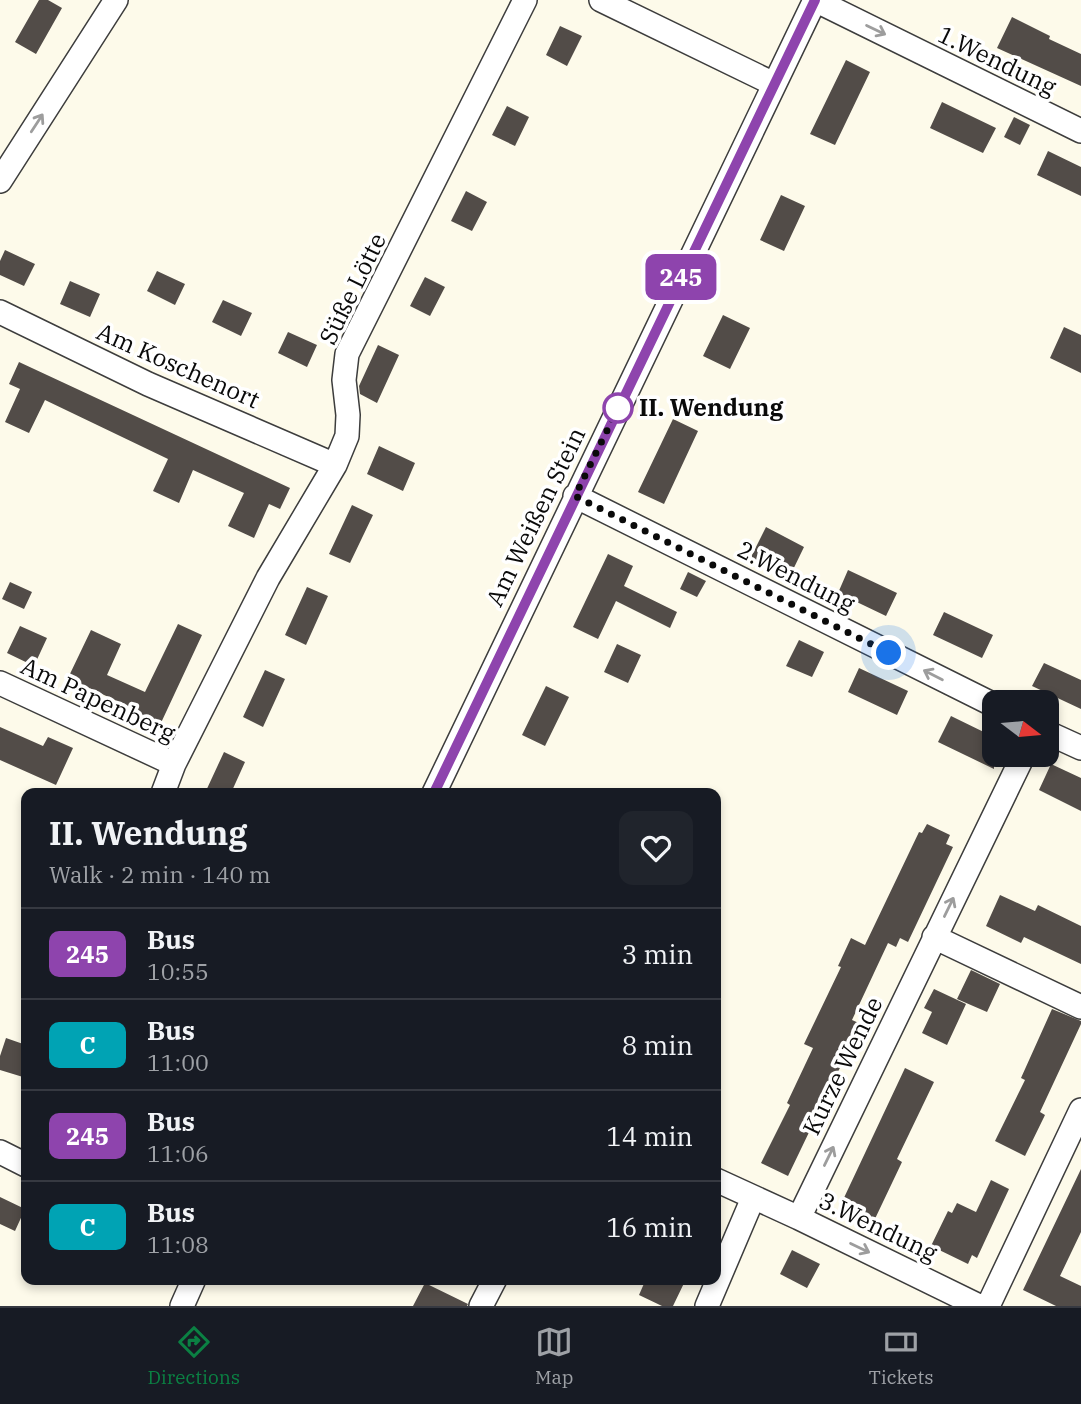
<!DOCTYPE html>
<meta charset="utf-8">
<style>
:root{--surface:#171b24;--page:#20242c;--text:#f1f3f6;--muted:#9ea1a6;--line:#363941;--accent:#0b8043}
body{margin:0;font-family:"IBM Plex Serif",serif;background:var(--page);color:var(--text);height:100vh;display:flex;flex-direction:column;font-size:26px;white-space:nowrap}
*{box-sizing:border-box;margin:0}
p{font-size:23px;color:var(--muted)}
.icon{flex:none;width:38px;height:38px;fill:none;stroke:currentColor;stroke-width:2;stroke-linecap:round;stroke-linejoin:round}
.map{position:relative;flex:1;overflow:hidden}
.panel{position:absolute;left:21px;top:788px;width:700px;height:497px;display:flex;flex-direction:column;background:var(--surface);border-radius:14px;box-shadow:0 4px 10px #0003}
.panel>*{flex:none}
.badge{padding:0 14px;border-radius:10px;font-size:24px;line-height:46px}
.needle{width:46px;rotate:106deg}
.buttons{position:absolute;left:982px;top:690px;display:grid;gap:14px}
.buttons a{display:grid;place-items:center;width:77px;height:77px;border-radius:14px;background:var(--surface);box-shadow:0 4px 10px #0003;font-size:35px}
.you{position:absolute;width:35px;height:35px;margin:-18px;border:5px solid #fff;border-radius:50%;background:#1a73e8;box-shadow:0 0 0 10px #1a73e833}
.map>.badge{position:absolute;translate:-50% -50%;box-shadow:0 0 0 4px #fff}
.round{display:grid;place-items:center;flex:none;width:74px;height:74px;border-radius:14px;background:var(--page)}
.head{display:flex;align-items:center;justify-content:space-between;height:119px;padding:0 28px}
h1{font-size:33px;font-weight:800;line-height:52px}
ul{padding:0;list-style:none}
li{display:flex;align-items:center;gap:21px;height:91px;padding:0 28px;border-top:2px solid var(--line)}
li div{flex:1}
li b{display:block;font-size:26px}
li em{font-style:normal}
li .badge{min-width:77px;font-weight:700;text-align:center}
.tabs{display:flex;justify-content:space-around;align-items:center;height:98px;border-top:2px solid var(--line);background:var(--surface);font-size:19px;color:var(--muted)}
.tabs a{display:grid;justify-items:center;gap:4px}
.tabs .selected{color:var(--accent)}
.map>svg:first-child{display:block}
.building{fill:#524c48}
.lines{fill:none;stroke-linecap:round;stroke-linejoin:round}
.minor-casing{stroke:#3d3d3d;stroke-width:26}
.minor{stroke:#fff;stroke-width:23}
.oneway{stroke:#9d9d9d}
.line-casing{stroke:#fff;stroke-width:16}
.line{stroke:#8e44ad;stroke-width:10}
.walk{stroke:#0a0a0a;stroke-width:7;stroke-dasharray:0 12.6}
.stop-dot{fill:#fff;stroke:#8e44ad;stroke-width:3.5}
.labels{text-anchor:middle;stroke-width:7;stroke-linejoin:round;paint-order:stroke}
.street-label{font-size:24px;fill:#0a0a0a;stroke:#fff}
.stop-label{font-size:24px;font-weight:bold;fill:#0a0a0a;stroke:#fff;text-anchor:start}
</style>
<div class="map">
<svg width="1081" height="1306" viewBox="0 0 1081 1306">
<rect width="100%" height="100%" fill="#fdfaea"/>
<path class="building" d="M 39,0 L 48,0 L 62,8 L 36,54 L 15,42 Z
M 1012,17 L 1050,36 L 1049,39 L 1081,54 L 1081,86 L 997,48 Z
M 560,26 L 582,36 L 567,66 L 546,55 Z
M 846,60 L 870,72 L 835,145 L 810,134 Z
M 942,102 L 996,128 L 983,153 L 930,128 Z
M 507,106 L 529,117 L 515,146 L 492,135 Z
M 1014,117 L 1030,125 L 1020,145 L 1004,137 Z
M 1048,151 L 1081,167 L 1081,196 L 1037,175 Z
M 466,191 L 487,202 L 472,231 L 451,221 Z
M 781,195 L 805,206 L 784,251 L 760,240 Z
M 5,250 L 35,264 L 24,286 L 0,275 L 0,261 Z
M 157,271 L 185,284 L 175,305 L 147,291 Z
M 425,277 L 445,287 L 430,316 L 410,306 Z
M 70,281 L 100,294 L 90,317 L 60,304 Z
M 223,300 L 252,313 L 241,336 L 212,322 Z
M 723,315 L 750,328 L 730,369 L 703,356 Z
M 1064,327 L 1081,335 L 1081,373 L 1050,358 Z
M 288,332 L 317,345 L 307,367 L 278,353 Z
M 378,345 L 399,355 L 377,403 L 360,394 L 359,386 Z
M 19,362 L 290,488 L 280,509 L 269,504 L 254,538 L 228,526 L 244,493 L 193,470 L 179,503 L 153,491 L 168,459 L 45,400 L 29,433 L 5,422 L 20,389 L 9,384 Z
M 673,419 L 698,431 L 664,504 L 638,492 Z
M 379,446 L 415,463 L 403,491 L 367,474 Z
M 352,505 L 373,515 L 350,563 L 329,554 Z
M 766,527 L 804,547 L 789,578 L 750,559 Z
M 608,554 L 633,566 L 624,586 L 677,612 L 670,628 L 616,601 L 598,639 L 573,627 Z
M 848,570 L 897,593 L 886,616 L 838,593 Z
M 688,572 L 706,581 L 697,597 L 680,589 Z
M 10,582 L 32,592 L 24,609 L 2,599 Z
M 307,587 L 328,596 L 306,645 L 285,635 Z
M 944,612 L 993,635 L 982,658 L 933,635 Z
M 178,624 L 202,635 L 160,725 L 135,713 L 136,710 L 68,678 L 91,630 L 121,644 L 107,675 L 145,692 Z
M 20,626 L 47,638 L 34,666 L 7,653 Z
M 799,640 L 824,652 L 812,677 L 786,666 Z
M 617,644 L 641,655 L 628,683 L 604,672 Z
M 1044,663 L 1081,680 L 1081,709 L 1032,686 Z
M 859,668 L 908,691 L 897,715 L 848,692 Z
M 265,670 L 285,679 L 263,727 L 243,717 Z
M 546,686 L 569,697 L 545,746 L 522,735 Z
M 951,716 L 994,737 L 994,769 L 938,742 Z
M 0,727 L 43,746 L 48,737 L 73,748 L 56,785 L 0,760 Z
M 224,752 L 245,762 L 231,793 L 205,793 Z
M 1051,764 L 1081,778 L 1081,811 L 1039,790 Z
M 927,824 L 950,835 L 946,844 L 953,847 L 908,942 L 900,938 L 896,947 L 888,943 L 852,1020 L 861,1024 L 788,1176 L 761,1163 L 790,1105 L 787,1103 L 813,1048 L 804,1044 L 841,967 L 838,966 L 851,938 L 865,945 L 919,832 L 922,833 Z
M 1000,895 L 1035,911 L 1038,905 L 1081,926 L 1081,964 L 1024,937 L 1021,943 L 986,926 Z
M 971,970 L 1000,984 L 987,1012 L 957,999 Z
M 934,989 L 966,1004 L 947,1045 L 922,1033 L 932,1012 L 924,1008 Z
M 1052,1009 L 1081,1021 L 1081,1024 L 1040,1112 L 1045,1115 L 1025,1156 L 995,1141 L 1025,1080 L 1021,1078 Z
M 6,1038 L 26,1045 L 26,1068 L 23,1077 L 0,1070 L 0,1056 Z
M 905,1068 L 934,1082 L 897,1159 L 902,1162 L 873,1223 L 856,1215 L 858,1210 L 842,1202 Z
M 1081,1169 L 1081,1232 L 1060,1276 L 1081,1286 L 1081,1306 L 1056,1306 L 1023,1290 Z
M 991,1180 L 1009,1189 L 977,1258 L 972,1255 L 968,1264 L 931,1246 L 948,1211 L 952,1213 L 957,1203 L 976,1212 Z
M 0,1197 L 25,1209 L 15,1231 L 0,1224 Z
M 792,1250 L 820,1264 L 807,1288 L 780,1274 Z
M 646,1279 L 686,1279 L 673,1306 L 662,1306 L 639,1295 Z
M 425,1283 L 468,1304 L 467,1306 L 413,1306 Z"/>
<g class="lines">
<defs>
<path id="minor" d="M 601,0 L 774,84
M 815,0 L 1081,131
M 0,181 L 116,0
M 0,312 L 148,384 L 335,465
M 575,496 L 994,705
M 0,683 L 174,764
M 1046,732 L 1081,748
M 163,793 L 174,764 L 268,578 L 335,465 L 347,436 L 348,415 L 344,380 L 347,354 L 525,0
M 434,793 L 815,0
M 934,937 L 1081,1007
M 0,1152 L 26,1165
M 716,1180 L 799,1218 L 979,1306
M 799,1218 L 1024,754
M 182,1306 L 194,1279
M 481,1306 L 495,1279
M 707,1306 L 753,1198
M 988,1306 L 1081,1110"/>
</defs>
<use href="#minor" class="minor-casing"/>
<use href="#minor" class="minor"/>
</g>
<defs><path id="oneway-shaft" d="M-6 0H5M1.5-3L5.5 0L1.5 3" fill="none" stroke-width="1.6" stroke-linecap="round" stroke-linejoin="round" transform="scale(1.75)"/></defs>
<g class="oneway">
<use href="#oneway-shaft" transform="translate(876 30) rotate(26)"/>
<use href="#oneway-shaft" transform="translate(37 123) rotate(-57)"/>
<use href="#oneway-shaft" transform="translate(933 675) rotate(-153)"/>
<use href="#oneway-shaft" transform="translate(949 907) rotate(-64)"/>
<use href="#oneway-shaft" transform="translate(829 1156) rotate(-64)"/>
<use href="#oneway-shaft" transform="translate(860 1248) rotate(26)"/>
</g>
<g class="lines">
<defs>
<path id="line" d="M 434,793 L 815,0"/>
</defs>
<use href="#line" class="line-casing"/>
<use href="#line" class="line"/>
<path class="walk" d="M 618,408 L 575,496 L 889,653"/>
</g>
<circle class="stop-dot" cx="618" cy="408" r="14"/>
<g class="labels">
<g class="street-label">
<text transform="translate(997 61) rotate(26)" y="8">1.Wendung</text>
<text transform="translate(353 289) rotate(-64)" y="8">Süße Lötte</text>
<text transform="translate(178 366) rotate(24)" y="8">Am Koschenort</text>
<text transform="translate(536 517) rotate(-64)" y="8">Am Weißen Stein</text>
<text transform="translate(796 577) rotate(27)" y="8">2.Wendung</text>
<text transform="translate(98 700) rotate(25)" y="8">Am Papenberg</text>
<text transform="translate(843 1066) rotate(-64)" y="8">Kurze Wende</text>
<text transform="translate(878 1227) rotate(26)" y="8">3.Wendung</text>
</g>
<g class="stop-label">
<text x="639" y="416">II. Wendung</text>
</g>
</g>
</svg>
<div class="buttons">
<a><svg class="needle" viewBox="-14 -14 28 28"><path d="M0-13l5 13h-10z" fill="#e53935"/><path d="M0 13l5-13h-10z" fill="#9ea1a6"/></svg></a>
</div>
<div class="you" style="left:889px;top:653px"></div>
<b class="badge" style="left:681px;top:277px;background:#8e44ad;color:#fff">245</b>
<section class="panel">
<div class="head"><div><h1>II. Wendung</h1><p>Walk · 2 min · 140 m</p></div><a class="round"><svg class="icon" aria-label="heart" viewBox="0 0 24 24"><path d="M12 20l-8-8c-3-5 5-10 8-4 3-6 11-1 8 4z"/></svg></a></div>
<ul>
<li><span class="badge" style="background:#8e44ad;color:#fff">245</span><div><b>Bus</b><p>10:55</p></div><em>3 min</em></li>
<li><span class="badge" style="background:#00a3b4;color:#fff">C</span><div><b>Bus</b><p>11:00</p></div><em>8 min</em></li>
<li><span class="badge" style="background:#8e44ad;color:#fff">245</span><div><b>Bus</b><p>11:06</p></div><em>14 min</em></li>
<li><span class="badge" style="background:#00a3b4;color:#fff">C</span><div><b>Bus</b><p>11:08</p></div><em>16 min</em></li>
</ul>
</section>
</div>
<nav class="tabs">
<a class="selected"><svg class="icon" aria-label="directions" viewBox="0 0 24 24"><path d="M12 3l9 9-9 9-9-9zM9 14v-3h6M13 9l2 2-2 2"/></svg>Directions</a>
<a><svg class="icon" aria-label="map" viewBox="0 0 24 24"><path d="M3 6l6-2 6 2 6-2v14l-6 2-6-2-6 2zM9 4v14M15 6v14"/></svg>Map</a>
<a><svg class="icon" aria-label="tickets" viewBox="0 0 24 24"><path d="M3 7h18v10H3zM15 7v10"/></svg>Tickets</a>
</nav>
